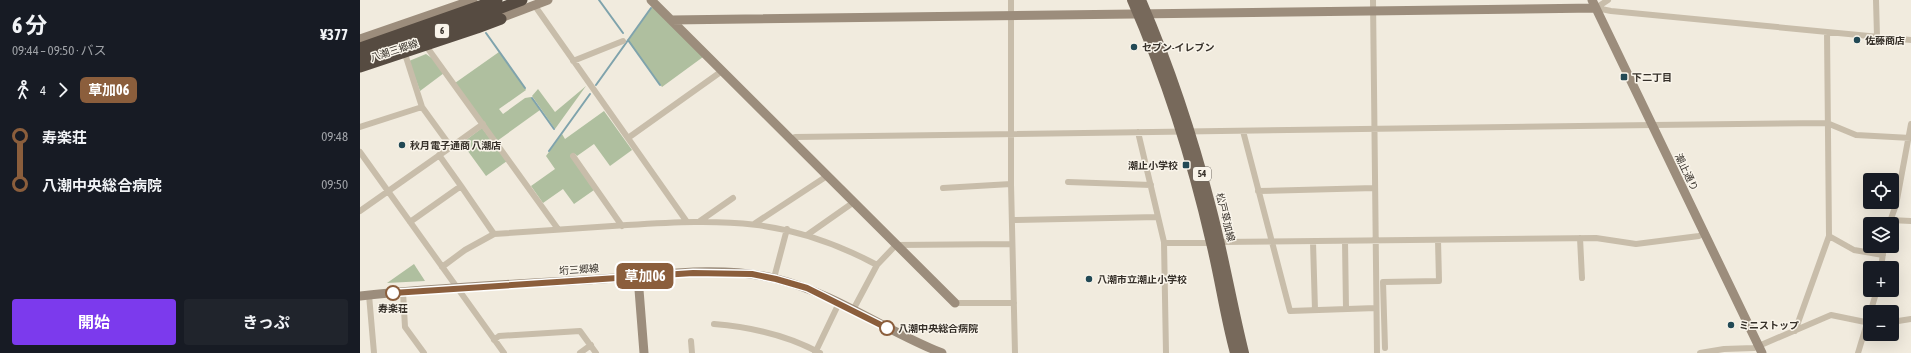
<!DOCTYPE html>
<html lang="ja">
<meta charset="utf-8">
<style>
:root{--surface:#171b24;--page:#20242c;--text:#f1f3f6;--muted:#9ea1a6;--accent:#7c3aed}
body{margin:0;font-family:"Asap Condensed","Noto Sans JP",sans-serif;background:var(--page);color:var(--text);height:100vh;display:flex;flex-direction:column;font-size:15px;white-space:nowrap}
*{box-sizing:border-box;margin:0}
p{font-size:13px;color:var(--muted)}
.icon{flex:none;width:22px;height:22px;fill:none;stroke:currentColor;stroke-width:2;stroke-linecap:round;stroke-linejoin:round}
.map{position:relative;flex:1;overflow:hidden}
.side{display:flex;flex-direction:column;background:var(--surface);width:360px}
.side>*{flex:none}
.badge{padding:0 8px;border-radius:6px;font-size:14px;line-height:26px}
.tools{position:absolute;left:1503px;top:173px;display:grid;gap:8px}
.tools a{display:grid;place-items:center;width:36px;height:36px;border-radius:4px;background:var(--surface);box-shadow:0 4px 16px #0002;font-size:20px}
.map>.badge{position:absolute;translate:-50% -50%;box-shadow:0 0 0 2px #fff}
.legs{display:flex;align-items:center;gap:6px;height:44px;padding:0 12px;font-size:13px}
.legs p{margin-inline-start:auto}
.overview{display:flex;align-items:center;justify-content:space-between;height:68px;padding:0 12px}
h1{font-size:22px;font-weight:700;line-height:30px}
.primary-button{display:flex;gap:8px;margin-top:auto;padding:8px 12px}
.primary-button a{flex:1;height:46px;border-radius:4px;background:var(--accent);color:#fff;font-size:16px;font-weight:700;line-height:46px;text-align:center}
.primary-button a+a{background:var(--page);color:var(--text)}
ul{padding:0 12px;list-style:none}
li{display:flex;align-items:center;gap:14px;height:48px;font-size:15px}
li i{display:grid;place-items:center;width:6px;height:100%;margin:0 5px;background:currentColor}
li i::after{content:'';width:10px;height:10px;margin:-5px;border:3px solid;border-radius:50%;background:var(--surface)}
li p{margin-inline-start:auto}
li:first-child i{background:linear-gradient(#0000 50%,currentColor 0)}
li:last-child i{background:linear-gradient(currentColor 50%,#0000 0)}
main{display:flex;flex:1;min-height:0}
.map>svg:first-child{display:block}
.green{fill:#afbf9f}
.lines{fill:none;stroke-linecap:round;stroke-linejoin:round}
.stream{stroke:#7fa3ac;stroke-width:2}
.street{stroke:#c8bdaa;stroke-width:6}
.secondary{stroke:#9c8d7c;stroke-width:9}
.primary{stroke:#77695b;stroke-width:10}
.highway{stroke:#564b41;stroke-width:11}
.line-1-casing{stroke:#fff;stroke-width:9}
.line-1{stroke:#8b5e3c;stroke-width:6}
.poi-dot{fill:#224955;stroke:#f9f4ea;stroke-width:1.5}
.stop-1-dot{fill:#fff;stroke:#8b5e3c;stroke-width:2}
.labels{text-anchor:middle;stroke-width:3;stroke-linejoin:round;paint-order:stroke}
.shield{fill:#f9f4ea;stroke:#706b63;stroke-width:1}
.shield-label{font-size:9px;font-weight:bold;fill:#363029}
.poi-label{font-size:10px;font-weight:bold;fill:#363029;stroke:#f9f4ea;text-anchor:start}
.street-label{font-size:10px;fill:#363029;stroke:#f9f4ea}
.stop-label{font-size:10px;font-weight:bold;fill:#363029;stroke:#f9f4ea}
</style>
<main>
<section class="side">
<div class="overview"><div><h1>6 分</h1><p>09:44 – 09:50 · バス</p></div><b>¥377</b></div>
<div class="legs"><svg class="icon" aria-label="walk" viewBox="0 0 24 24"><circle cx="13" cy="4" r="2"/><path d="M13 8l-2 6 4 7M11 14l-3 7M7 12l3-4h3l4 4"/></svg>4<svg class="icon" aria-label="forward" viewBox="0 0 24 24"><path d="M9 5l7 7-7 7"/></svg><b class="badge" style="background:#8b5e3c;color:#fff">草加06</b></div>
<ul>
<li><i style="color:#8b5e3c"></i><b>寿楽荘</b><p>09:48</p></li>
<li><i style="color:#8b5e3c"></i><b>八潮中央総合病院</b><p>09:50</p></li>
</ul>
<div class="primary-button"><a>開始</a><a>きっぷ</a></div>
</section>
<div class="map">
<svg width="1551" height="353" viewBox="0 0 1551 353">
<rect width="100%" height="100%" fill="#f1ebde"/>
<path class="green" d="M 293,6 L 343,57 L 302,87 L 268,41 Z
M 139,52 L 166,90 L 139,109 L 143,114 L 165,98 L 171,97 L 180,110 L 137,141 L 95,83 Z
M 66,54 L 76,61 L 84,73 L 60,91 L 49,61 Z
M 226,86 L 195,129 L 172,96 L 178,89 L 195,112 Z
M 244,111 L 272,150 L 250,166 L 234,144 L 217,156 L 215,154 L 211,157 L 234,190 L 214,204 L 203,189 L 183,203 L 171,186 L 195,169 L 186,156 L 202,134 L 205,139 Z
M 122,128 L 147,161 L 126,176 L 102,143 Z
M 54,264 L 65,281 L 27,283 Z"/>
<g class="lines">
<path class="stream" d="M 239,0 L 263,33
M 126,33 L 165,88
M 268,40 L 300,85
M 236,85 L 291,8
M 172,98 L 194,129
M 189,151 L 230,94"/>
<path class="street" d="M 651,0 L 651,184 L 655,353
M 1013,0 L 1017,353
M 1516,0 L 1517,36
M 175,6 L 327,222
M 1236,8 L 1251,11 L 1551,40
M 1236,8 L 1248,0
M 69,50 L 198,229
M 213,61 L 263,41
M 1293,125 L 1467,123 L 1496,135 L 1551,138
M 0,127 L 62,107
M 883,131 L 930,311 L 1016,308
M 778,132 L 804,242 L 806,353
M 268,138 L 362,71
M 431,140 L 435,137 L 1293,125
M 91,147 L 123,124
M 0,152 L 144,353
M 213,156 L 262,226
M 708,182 L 791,185
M 101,186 L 134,234
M 583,188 L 651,184
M 898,191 L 1015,188
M 1517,203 L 1536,205
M 0,211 L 91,147 L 62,107 L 46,57
M 652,220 L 798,217
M 1530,220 L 1551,221
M 340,221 L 373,198
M 50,222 L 101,186 L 79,155
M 394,224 L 467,176
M 1529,224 L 1536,205 L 1551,124
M 447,235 L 494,202
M 1469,236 L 1494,250 L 1523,255
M 1220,238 L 1222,278
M 985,241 L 986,309
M 860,242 L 1236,238 L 1276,244 L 1339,236 L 1344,233
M 953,242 L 955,310
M 804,243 L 851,243
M 82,267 L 105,250 L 134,234 C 178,231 223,228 267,225 C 364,219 428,217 517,265
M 1521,268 L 1524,246
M 414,278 L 427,229
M 43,292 L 45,327 L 64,353
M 9,295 L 14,353
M 595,303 L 654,303
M 493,310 L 517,265 L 536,245 L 652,244
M 1532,322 L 1551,319
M 354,324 C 391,327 427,335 460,353
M 1435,331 L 1469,236 L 1467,32
M 134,340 L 139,336 L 220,331 L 236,353
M 331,341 L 332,353
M 1025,348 L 1023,282 L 1079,281 L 1078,240
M 220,353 L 231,345
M 455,353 L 479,303
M 1340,353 L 1364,349 L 1394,348 L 1471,315 L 1510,323
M 1498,353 L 1517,290"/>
<path class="secondary" d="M 291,0 L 595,303
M 1232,0 L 1402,353
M 135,20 L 188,0
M 311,20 L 1236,8
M 0,39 L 113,0
M 278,277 L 284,353
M 0,296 C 80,287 161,284 242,279 C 299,275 361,265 417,279 C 476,294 526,331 582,353"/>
<path class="primary" d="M 772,0 C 806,78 832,160 851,243 C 860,279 865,317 875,353
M 781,0 C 810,67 833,137 851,207 C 864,256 872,305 884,353"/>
<path class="highway" d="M 0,48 L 137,0
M 0,58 L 76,33 L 162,0
M 0,67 L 117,28 L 141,19"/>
</g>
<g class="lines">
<defs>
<path id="line-1" d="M 33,293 L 333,273 L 392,274 L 416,279 L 447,288 L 527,328"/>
</defs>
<use href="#line-1" class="line-1-casing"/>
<use href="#line-1" class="line-1"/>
</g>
<g class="poi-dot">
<circle cx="1497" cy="40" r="4"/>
<circle cx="774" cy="47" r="4"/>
<rect x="1260" y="73" width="8" height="8" rx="2"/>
<circle cx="42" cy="145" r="4"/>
<rect x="822" y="161" width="8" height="8" rx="2"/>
<circle cx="729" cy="279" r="4"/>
<circle cx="1371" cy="325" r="4"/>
</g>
<g class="stop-1-dot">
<circle cx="33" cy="293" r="7"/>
<circle cx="527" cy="328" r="7"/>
</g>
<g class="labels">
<g class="shield">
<rect x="75" y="24" width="14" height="14" rx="3"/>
<rect x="833" y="167" width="18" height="14" rx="3"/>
</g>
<g class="shield-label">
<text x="82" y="34">6</text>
<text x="842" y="177">54</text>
</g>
<g class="poi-label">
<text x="1505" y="44">佐藤商店</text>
<text x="782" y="51">セブン-イレブン</text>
<text x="1272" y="81">下二丁目</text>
<text x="50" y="149">秋月電子通商 八潮店</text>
<text x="818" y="169" text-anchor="end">潮止小学校</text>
<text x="737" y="283">八潮市立潮止小学校</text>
<text x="1379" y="329">ミニストップ</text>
</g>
<g class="street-label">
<text transform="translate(34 50) rotate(-18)" y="4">八潮三郷線</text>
<text transform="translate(1327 172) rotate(64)" y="4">潮止通り</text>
<text transform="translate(866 217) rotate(76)" y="4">松戸草加線</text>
<text transform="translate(219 269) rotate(-4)" y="4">垳三郷線</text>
</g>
<g class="stop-label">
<text x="33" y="312">寿楽荘</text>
<text x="538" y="332" text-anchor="start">八潮中央総合病院</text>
</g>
</g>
</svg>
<div class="tools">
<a><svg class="icon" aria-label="locate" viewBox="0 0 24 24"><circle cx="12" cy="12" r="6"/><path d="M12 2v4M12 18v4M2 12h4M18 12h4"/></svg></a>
<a><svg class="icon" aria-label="layers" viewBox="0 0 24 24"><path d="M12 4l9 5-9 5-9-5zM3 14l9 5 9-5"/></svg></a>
<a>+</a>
<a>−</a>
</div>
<b class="badge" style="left:285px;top:276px;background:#8b5e3c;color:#fff">草加06</b>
</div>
</main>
